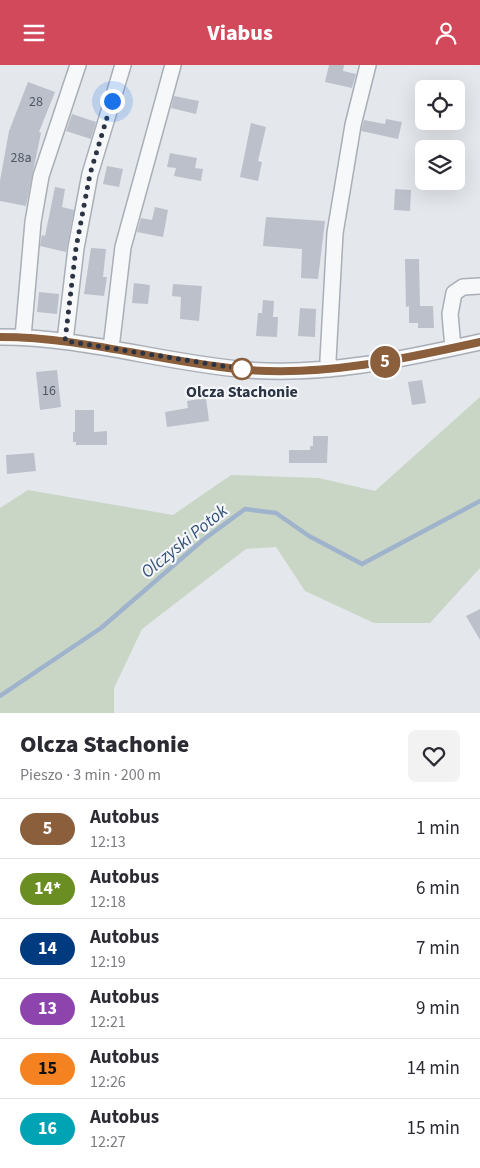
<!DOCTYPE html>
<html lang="pl">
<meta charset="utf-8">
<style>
:root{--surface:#fff;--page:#f2f2f3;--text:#2b2b33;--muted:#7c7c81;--line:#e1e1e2;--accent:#d1495b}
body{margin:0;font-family:"Source Sans 3",sans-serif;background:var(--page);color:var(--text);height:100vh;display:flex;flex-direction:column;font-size:19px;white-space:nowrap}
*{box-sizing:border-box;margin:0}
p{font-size:16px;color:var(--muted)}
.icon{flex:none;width:28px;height:28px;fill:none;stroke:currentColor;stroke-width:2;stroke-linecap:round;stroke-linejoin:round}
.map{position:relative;height:648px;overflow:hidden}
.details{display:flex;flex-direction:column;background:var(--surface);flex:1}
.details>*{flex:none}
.badge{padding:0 10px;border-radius:16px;font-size:18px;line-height:32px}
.tools{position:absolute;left:415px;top:15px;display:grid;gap:10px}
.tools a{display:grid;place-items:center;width:50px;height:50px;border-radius:8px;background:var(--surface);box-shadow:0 5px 20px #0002;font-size:25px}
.you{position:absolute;width:25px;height:25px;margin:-12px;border:4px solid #fff;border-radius:50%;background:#1a73e8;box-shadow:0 0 0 8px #1a73e833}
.map>.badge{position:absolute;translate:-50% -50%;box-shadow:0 0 0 2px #fff}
.round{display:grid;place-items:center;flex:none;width:52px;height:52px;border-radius:8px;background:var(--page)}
.headline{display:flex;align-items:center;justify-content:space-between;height:85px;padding:0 20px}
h1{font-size:24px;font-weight:800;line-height:38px}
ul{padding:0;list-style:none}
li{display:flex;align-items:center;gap:15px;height:60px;padding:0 20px;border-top:1px solid var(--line)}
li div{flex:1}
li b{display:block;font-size:19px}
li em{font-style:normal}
li .badge{min-width:55px;font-weight:700;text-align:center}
header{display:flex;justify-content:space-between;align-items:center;height:65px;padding:0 20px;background:var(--accent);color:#fff;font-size:22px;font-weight:800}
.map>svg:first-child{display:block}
.green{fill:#c9d6c5}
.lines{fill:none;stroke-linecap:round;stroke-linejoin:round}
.stream{stroke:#9fb4cc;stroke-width:4.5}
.building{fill:#bbc0ca}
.minor-casing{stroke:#a9aeb7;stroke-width:18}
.minor{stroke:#f7f8fa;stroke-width:15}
.line-casing{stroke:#fff;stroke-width:11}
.line{stroke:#8b5e3c;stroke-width:8}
.walk{stroke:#2b3445;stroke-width:5;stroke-dasharray:0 9}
.stop-dot{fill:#fff;stroke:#8b5e3c;stroke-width:2.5}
.labels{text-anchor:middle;stroke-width:4.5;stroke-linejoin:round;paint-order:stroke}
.number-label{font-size:14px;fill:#4f5766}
.stop-label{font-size:16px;font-weight:bold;fill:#2b3445;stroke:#f4f6f9}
.water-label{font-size:18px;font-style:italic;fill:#34527a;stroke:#f4f6f9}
</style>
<header><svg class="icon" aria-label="menu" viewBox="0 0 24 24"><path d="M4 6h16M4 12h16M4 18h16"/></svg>Viabus<svg class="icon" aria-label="person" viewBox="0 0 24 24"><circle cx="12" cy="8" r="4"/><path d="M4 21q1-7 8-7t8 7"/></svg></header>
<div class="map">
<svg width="480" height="648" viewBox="0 0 480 648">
<rect width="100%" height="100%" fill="#e4e7ec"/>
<path class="green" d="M 480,332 L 480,503 L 430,558 L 374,558 L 305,526 L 276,482 L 246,484 L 142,564 L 114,623 L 114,648 L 0,648 L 0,443 L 28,425 L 173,450 L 231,410 L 319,413 L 375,426 Z"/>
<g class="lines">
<path class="stream" d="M 0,631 L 101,563 L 203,475 L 245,444 L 276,448 L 309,471 L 362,499 L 480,436"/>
</g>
<path class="building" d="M 329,0 L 344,0 L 343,6 L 356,9 L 352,23 L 325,17 Z
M 28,17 L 55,27 L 39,67 L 41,68 L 26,141 L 0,136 L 0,116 L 9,66 Z
M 174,31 L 199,36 L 196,49 L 171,43 Z
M 72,49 L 96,57 L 91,74 L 66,66 Z
M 386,54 L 402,57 L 398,74 L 361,66 L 364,55 L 385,59 Z
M 251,58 L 266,62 L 258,96 L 262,97 L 258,116 L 240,112 Z
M 170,88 L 197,93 L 195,103 L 203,104 L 201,116 L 174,111 L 176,103 L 167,102 Z
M 107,101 L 123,104 L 119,122 L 103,119 Z
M 55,122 L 65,124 L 62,142 L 74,145 L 66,187 L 40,181 L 42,170 L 45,171 Z
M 395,124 L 411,125 L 410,146 L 394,145 Z
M 155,142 L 168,145 L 163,172 L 137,167 L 141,153 L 152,155 Z
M 266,152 L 325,156 L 318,214 L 301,213 L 302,184 L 263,181 Z
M 91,183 L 106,184 L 103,212 L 107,212 L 104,231 L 84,229 Z
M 405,194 L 419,194 L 420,241 L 433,241 L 434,263 L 418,263 L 418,258 L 409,258 L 409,241 L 406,242 Z
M 134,218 L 150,220 L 148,239 L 132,238 Z
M 173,219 L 202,221 L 199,256 L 180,254 L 181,232 L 172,231 Z
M 39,227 L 59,229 L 57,249 L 37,247 Z
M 263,235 L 274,236 L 273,252 L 278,252 L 277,272 L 256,271 L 258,248 L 262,248 Z
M 300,243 L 316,244 L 315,272 L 298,271 Z
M 57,305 L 61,342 L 40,345 L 36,307 Z
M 422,315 L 426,338 L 412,340 L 408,317 Z
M 206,333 L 209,356 L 167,362 L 165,347 L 188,343 L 187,336 Z
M 75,345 L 94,345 L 94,367 L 107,366 L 107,380 L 76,380 L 76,377 L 73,377 L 73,367 L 75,367 Z
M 313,371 L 328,371 L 327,398 L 289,398 L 289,385 L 310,385 L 310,381 L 313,381 Z
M 34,388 L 36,406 L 7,409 L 6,390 Z
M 480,544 L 480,575 L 466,551 Z"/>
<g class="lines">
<defs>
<path id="minor" d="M 0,272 C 84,272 164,298 248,305 C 327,311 403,294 480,277
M 23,272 L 33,157 L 41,111 L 78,0
M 65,276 L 76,183 L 90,109 L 123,0
M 111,283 L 123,182 L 173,0
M 453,283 L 450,249 L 454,228 L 463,222 L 480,221
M 330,304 L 328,295 L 335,168 L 353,60 L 368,0"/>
</defs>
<use href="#minor" class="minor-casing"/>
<use href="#minor" class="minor"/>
</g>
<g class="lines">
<defs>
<path id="line" d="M 0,272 C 84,272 164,298 248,305 C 327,311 403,294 480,277"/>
</defs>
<use href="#line" class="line-casing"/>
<use href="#line" class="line"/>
<path class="walk" d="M 112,36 L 90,109 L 76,183 L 65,276 L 242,304"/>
</g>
<circle class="stop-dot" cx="242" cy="304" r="10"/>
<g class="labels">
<g class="number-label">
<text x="36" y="41">28</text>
<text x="21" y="97">28a</text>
<text x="49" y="330">16</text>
</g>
<g class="stop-label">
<text x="242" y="332">Olcza Stachonie</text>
</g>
<g class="water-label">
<text transform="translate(184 476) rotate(-39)" y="6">Olczyski Potok</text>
</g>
</g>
</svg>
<div class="tools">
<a><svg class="icon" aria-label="locate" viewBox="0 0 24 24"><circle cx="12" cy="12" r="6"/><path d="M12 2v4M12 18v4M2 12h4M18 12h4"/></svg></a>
<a><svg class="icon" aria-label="layers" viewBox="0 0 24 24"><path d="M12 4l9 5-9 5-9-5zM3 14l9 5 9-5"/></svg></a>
</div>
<div class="you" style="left:112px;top:36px"></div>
<b class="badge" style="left:385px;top:297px;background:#8b5e3c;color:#fff">5</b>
</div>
<section class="details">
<div class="headline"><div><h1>Olcza Stachonie</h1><p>Pieszo · 3 min · 200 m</p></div><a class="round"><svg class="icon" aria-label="heart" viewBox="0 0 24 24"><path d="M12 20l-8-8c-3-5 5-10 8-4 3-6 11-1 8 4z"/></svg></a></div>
<ul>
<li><span class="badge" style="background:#8b5e3c;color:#fff">5</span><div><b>Autobus</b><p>12:13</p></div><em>1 min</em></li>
<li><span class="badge" style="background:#6b8e23;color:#fff">14*</span><div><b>Autobus</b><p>12:18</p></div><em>6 min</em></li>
<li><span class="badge" style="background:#003b80;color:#fff">14</span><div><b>Autobus</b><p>12:19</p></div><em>7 min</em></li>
<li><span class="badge" style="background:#8e44ad;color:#fff">13</span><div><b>Autobus</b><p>12:21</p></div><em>9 min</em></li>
<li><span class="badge" style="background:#f58220;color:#111">15</span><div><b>Autobus</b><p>12:26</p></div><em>14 min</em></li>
<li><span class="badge" style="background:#00a3b4;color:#fff">16</span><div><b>Autobus</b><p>12:27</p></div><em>15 min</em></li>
</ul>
</section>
